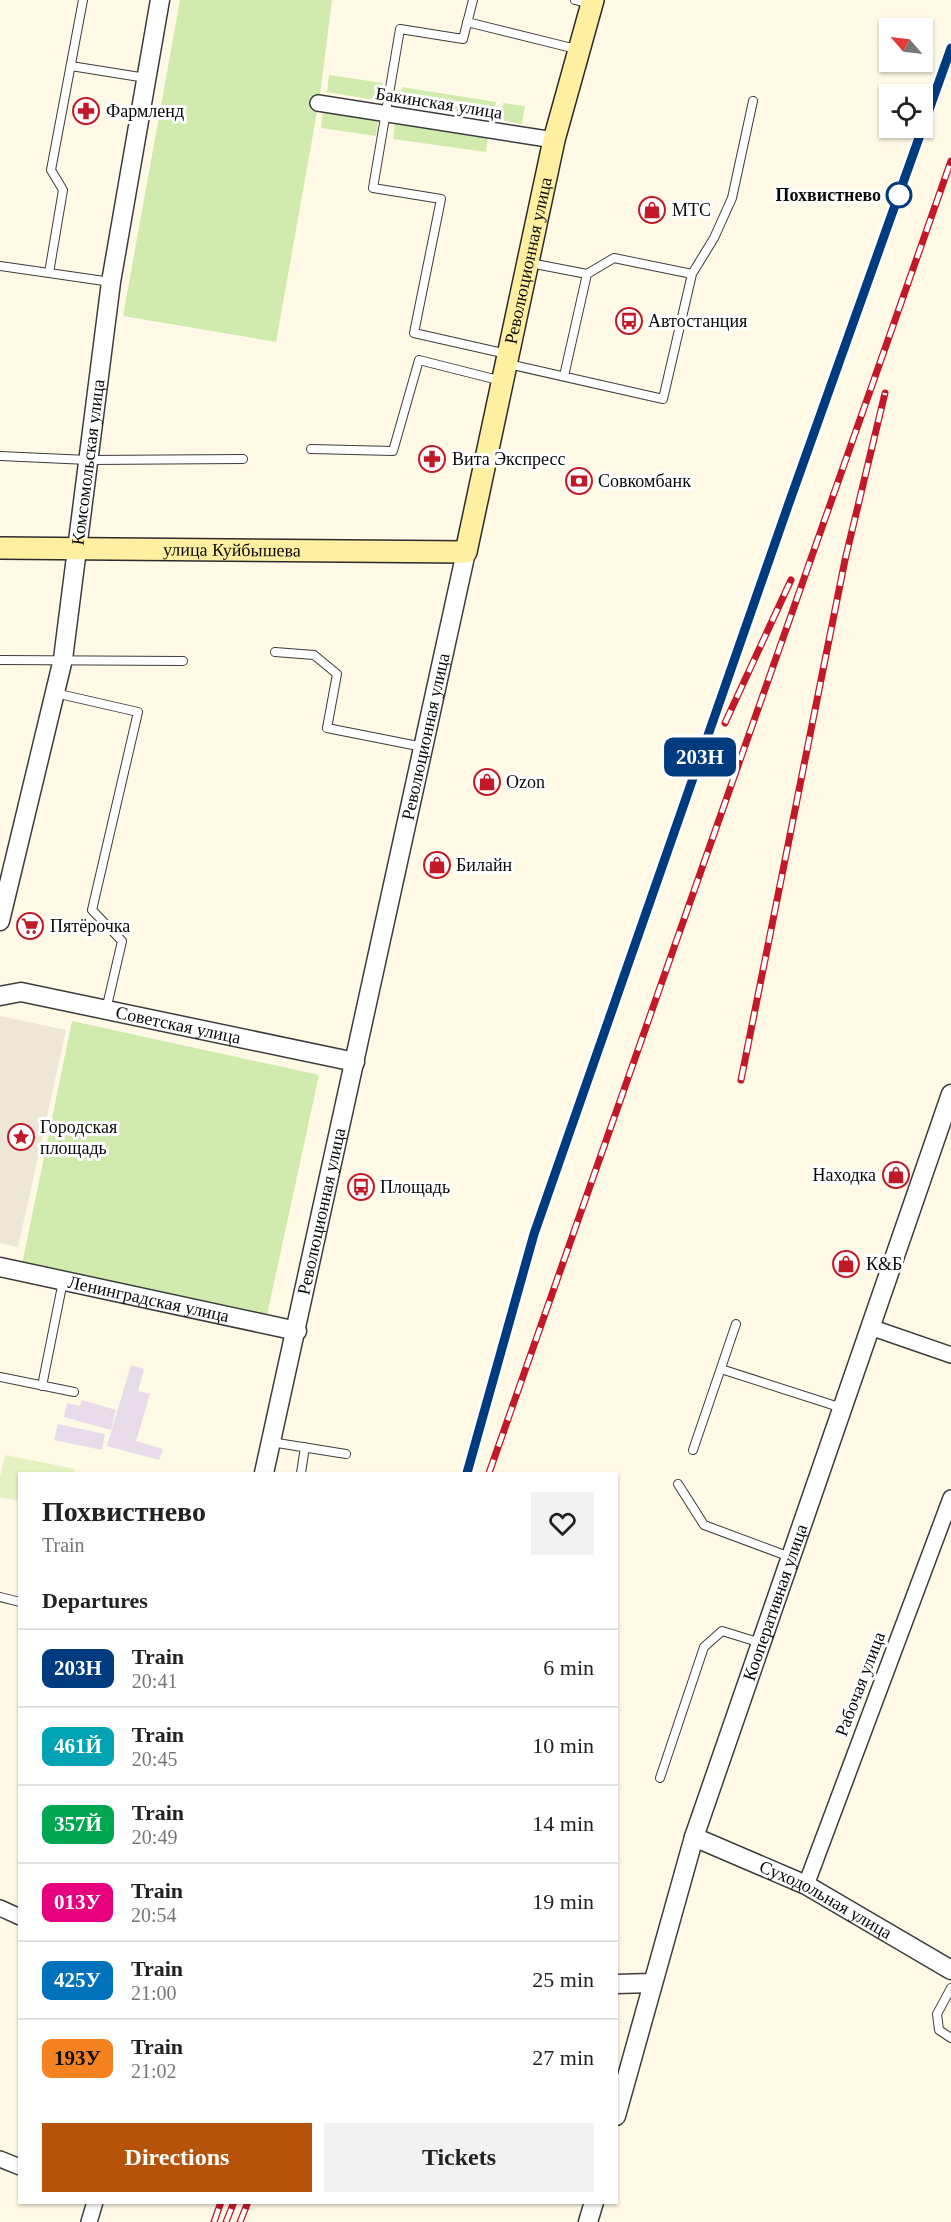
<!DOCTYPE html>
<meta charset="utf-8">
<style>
:root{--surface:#fff;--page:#f2f2f2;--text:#222;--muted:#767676;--line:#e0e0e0;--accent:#b45309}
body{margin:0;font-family:"Times New Roman",serif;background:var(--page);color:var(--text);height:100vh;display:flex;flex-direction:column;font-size:22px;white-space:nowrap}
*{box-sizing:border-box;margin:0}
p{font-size:20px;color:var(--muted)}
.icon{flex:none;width:33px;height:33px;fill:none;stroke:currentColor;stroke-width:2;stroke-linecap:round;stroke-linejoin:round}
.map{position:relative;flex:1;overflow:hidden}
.details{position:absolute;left:18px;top:1472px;width:600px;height:732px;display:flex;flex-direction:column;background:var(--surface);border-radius:0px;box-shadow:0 2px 4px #0004}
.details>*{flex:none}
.badge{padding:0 12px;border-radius:9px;font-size:21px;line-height:39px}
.needle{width:39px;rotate:298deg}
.controls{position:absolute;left:879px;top:18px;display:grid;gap:12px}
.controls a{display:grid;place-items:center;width:54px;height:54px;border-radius:0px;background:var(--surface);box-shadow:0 2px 4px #0004;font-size:30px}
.map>.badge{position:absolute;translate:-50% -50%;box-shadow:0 0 0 3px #fff}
h2{padding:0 24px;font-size:22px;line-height:54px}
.round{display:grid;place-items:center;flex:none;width:63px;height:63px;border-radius:0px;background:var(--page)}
.head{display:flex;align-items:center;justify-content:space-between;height:102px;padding:0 24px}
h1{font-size:28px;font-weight:700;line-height:45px}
.cta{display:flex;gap:12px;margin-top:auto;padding:12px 24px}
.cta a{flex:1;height:69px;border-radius:0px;background:var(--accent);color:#fff;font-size:24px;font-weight:700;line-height:69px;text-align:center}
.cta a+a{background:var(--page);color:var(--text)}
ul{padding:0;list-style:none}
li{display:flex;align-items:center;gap:18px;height:78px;padding:0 24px;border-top:2px solid var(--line)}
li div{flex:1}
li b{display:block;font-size:22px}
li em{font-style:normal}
li .badge{min-width:66px;font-weight:700;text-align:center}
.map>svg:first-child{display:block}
.industrial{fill:#e8dcea}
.green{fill:#d1ebae}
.pitch{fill:#e3f2c0}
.plaza{fill:#eee6d6}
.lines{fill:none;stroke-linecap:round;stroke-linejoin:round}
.service-casing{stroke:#3c3c3c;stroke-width:10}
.minor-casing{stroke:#3c3c3c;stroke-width:18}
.tertiary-casing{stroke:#3c3c3c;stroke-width:21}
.secondary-casing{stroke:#2b2b2b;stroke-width:24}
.service{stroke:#fff;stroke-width:8}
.minor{stroke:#fff;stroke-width:15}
.tertiary{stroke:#fff;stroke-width:18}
.secondary{stroke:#fff0a1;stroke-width:21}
.rail-casing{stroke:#c21929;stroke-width:7}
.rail{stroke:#fff;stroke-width:4.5;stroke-dasharray:14;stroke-linecap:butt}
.line-casing{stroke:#fff;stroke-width:14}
.line{stroke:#003b80;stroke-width:9}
.stop-dot{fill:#fff;stroke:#003b80;stroke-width:3}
.labels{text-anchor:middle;stroke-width:6;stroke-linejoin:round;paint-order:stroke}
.street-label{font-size:18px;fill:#090909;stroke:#fff}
.poi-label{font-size:18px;fill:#090909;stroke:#fff;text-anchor:start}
.stop-label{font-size:18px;font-weight:bold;fill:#090909;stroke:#fff;text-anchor:end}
</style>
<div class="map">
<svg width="951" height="2222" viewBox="0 0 951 2222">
<rect width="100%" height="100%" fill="#fff9e6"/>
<path class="industrial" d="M 131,1365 L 144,1369 L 138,1391 L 150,1394 L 136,1441 L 163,1449 L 159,1460 L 107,1446 Z
M 82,1400 L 116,1410 L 111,1430 L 64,1417 L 67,1403 L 80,1406 Z
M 58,1424 L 105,1434 L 102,1450 L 54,1440 Z"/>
<path class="green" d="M 180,0 L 332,0 L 320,95 L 276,342 L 123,316 Z
M 329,75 L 383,83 L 380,101 L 327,92 Z
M 402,87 L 496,102 L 493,119 L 399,104 Z
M 503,103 L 525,106 L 522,124 L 500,120 Z
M 323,112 L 378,120 L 376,136 L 321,128 Z
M 395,122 L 488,136 L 486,152 L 393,139 Z
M 72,1021 L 319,1075 L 267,1315 L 22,1264 Z"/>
<path class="pitch" d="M 5,1455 L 75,1469 L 74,1473 L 20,1473 L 19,1501 L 0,1497 L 0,1477 Z"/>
<path class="plaza" d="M 0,1016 L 66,1030 L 18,1247 L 0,1243 Z"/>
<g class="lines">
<defs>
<path id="service" d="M 83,0 L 51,170 L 63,190 L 49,273 L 111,282
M 473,0 L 463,39 L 400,29 L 373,188 L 441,199 L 414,333 L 507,354
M 575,0 L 590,4
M 467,22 L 576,49
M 71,66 L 146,78
M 0,266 L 49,273
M 692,274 L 714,238 L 732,198 L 753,101
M 508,364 L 663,399 L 692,274 L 614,258 L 587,274 L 530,263
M 564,376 L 587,274
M 311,449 L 393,451 L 419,360 L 502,381
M 0,456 L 88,460 L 243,459
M 275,652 L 314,655 L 337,674 L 327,728 L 423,747
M 0,660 L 183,661
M 55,693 L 138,712 L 92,910 L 122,941 L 106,1010
M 721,1369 L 842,1408
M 0,1377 L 74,1392
M 42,1386 L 63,1281
M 271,1442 L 346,1454
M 693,1450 L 736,1324
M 301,1473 L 305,1447
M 678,1484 L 704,1525 L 790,1557
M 0,1597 L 20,1602
M 660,1778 L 704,1647 L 722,1631 L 761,1643
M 951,1988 L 937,2014 L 939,2030 L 951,2038"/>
<path id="minor" d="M 318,103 L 554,140
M 870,1327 L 951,1355
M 806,1885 L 951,1498
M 0,1908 L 20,1917
M 0,2159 L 20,2167
M 89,2222 L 95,2202"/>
<g id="tertiary">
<path id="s1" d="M 0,921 L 63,659 L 111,282 L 160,0"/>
<path id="s2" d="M 0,996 L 21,992 L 355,1062"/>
<path id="s3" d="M 0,1267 L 297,1331"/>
<path id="s4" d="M 264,1473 L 466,552"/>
<path id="s5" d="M 694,1837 L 806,1885 L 951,1970"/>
<path d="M 616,1984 L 652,1983"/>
<path id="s6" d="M 616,2116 L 694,1837 L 951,1094"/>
<path d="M 588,2222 L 594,2202"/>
</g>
<g id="secondary">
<path id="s7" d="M 0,548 L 466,552 L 554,140 L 593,0"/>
</g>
</defs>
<use href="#service" class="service-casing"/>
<use href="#minor" class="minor-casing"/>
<use href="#tertiary" class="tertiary-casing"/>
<use href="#secondary" class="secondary-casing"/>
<use href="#service" class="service"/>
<use href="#minor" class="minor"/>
<use href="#tertiary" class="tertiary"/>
<use href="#secondary" class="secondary"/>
<defs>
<path id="rail" d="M 725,723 L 791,580
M 741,1080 L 845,560 L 885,393
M 467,1473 L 534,1234 L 789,503 L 951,48
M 489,1473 L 951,161
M 214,2222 L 221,2202
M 226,2222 L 234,2202
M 240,2222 L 248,2202"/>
</defs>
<use href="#rail" class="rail-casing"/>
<use href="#rail" class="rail"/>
</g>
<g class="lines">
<defs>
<path id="line" d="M 467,1473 L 534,1234 L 789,503 L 951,48"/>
</defs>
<use href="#line" class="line-casing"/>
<use href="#line" class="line"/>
</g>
<defs>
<symbol id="pharmacy-ring" viewBox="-11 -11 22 22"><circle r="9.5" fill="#fff" stroke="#c21929" stroke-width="1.5"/><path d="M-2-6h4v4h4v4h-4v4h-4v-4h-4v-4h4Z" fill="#c21929"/></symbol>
<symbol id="shop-ring" viewBox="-11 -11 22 22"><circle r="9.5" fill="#fff" stroke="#c21929" stroke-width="1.5"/><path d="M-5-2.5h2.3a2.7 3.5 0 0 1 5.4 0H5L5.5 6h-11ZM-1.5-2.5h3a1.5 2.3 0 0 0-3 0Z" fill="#c21929"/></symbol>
<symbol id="bus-ring" viewBox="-11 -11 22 22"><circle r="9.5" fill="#fff" stroke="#c21929" stroke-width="1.5"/><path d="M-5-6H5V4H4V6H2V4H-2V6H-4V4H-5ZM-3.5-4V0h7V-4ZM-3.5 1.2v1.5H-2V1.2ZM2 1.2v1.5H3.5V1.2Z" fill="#c21929"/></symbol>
<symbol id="bank-ring" viewBox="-11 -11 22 22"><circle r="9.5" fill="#fff" stroke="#c21929" stroke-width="1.5"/><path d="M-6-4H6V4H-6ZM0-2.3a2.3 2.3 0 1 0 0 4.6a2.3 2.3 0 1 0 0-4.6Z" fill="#c21929"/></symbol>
<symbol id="supermarket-ring" viewBox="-11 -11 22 22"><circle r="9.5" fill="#fff" stroke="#c21929" stroke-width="1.5"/><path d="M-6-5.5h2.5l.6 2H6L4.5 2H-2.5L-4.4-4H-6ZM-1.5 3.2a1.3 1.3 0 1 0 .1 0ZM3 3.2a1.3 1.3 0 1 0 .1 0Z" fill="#c21929"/></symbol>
<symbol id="sight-ring" viewBox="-11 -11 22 22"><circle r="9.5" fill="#fff" stroke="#c21929" stroke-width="1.5"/><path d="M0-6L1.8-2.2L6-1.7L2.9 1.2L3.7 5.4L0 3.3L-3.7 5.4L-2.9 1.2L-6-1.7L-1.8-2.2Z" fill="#c21929"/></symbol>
</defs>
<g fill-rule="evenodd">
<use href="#pharmacy-ring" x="71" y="96" width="30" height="30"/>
<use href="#shop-ring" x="637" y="195" width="30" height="30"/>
<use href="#bus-ring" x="614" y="306" width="30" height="30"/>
<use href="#pharmacy-ring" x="417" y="444" width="30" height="30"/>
<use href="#bank-ring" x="564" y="466" width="30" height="30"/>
<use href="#shop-ring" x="472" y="767" width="30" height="30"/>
<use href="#shop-ring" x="422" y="850" width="30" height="30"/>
<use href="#supermarket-ring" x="15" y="911" width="30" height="30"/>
<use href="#sight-ring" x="6" y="1122" width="30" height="30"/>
<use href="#shop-ring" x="881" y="1160" width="30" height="30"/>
<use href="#bus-ring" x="346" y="1172" width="30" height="30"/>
<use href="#shop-ring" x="831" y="1249" width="30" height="30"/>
</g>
<circle class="stop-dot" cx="899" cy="195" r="12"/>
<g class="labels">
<g class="street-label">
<text transform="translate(439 103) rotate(9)" y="6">Бакинская улица</text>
<text dy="6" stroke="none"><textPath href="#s7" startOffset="764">Революционная улица</textPath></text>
<text dy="6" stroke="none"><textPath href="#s1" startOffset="468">Комсомольская улица</textPath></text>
<text dy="6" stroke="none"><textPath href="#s7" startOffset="232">улица Куйбышева</textPath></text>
<text dy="6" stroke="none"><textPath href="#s4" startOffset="754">Революционная улица</textPath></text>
<text dy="6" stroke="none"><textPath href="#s2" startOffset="182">Советская улица</textPath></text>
<text dy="6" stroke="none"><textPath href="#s4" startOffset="268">Революционная улица</textPath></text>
<text dy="6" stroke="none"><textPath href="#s3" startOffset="152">Ленинградская улица</textPath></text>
<text dy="6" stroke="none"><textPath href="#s6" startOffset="538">Кооперативная улица</textPath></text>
<text transform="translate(860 1684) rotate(-69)" y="6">Рабочая улица</text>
<text dy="6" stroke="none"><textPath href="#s5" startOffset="146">Суходольная улица</textPath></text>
</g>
<g class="poi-label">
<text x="106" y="117">Фармленд</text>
<text x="672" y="216">МТС</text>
<text x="648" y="327">Автостанция</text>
<text x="452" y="465">Вита Экспресс</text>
<text x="598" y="487">Совкомбанк</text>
<text x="506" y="788">Ozon</text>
<text x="456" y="871">Билайн</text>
<text x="50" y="932">Пятёрочка</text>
<text x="40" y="1133">Городская<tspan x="40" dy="21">площадь</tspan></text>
<text x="876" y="1181" text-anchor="end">Находка</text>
<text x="380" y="1193">Площадь</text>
<text x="866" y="1270">К&amp;Б</text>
</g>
<g class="stop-label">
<text x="881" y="201">Похвистнево</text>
</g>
</g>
</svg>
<div class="controls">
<a><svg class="needle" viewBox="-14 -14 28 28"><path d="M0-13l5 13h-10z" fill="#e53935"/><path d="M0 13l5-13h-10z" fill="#767676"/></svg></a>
<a><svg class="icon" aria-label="locate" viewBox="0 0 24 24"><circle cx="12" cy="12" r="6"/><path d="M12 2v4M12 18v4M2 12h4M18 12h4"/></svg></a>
</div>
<b class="badge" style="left:700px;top:757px;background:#003b80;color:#fff">203Н</b>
<section class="details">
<div class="head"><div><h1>Похвистнево</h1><p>Train</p></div><a class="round"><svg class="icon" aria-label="heart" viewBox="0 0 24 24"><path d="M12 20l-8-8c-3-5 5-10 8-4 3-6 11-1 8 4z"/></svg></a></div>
<h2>Departures</h2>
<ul>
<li><span class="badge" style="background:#003b80;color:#fff">203Н</span><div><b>Train</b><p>20:41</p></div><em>6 min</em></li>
<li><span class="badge" style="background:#00a3b4;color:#fff">461Й</span><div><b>Train</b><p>20:45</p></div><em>10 min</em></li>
<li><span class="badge" style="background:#00a651;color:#fff">357Й</span><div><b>Train</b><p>20:49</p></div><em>14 min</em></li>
<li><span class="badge" style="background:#e6007e;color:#fff">013У</span><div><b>Train</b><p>20:54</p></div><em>19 min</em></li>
<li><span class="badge" style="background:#0072bc;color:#fff">425У</span><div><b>Train</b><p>21:00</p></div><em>25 min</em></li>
<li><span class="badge" style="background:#f58220;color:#111">193У</span><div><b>Train</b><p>21:02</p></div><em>27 min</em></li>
</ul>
<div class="cta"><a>Directions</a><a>Tickets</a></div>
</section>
</div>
